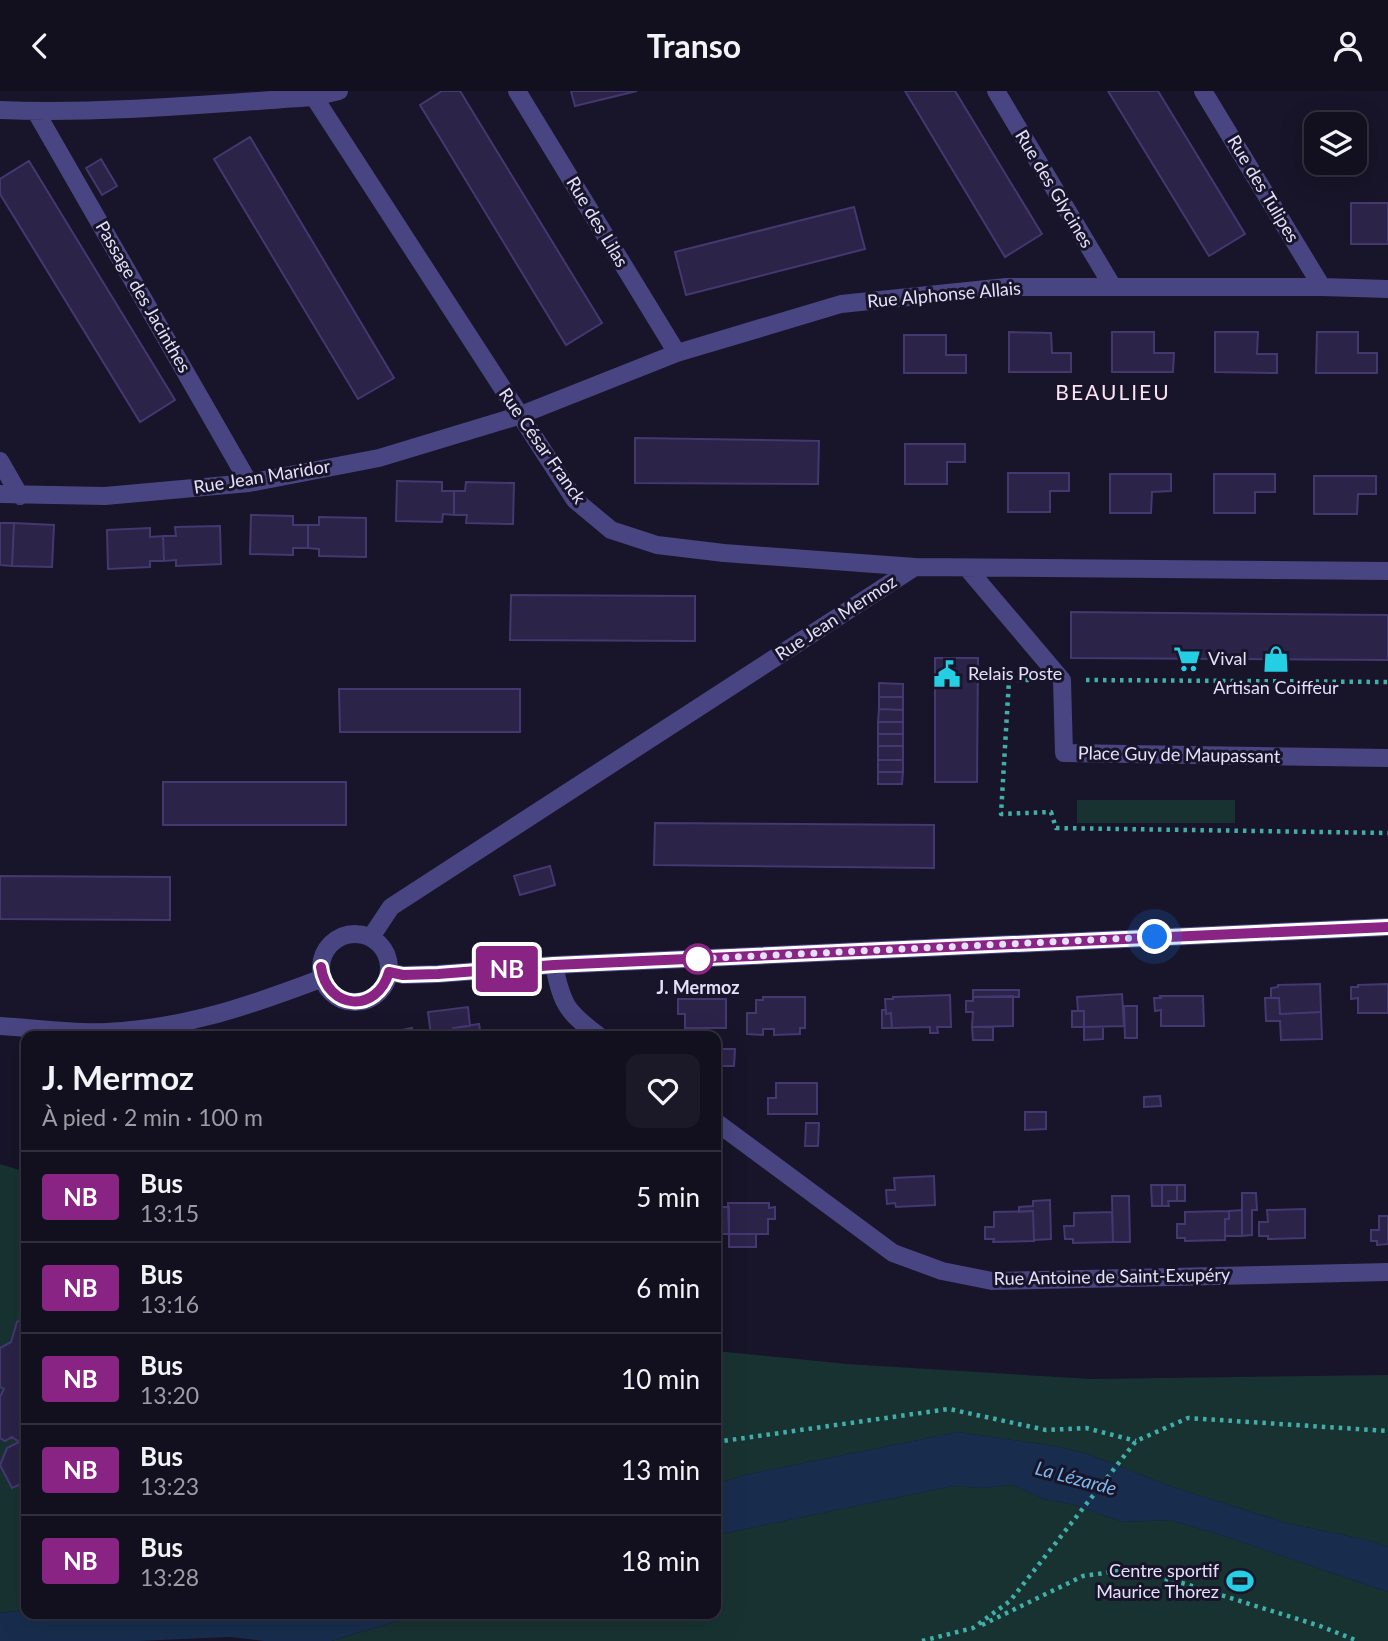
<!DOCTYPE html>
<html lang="fr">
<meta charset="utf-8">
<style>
:root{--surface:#120f1f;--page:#1b1828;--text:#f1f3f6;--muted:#9c9ca4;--line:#312f3d}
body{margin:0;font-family:Lato,sans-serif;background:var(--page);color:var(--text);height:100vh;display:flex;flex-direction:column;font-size:26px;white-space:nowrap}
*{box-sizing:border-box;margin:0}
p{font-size:23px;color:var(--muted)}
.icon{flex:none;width:38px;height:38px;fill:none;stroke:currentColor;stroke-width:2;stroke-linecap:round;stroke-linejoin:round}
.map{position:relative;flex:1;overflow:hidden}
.side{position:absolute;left:21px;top:940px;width:700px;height:588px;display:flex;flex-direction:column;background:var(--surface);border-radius:14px;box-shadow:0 7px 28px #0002,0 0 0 2px var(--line)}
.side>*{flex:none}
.badge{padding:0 14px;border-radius:5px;font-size:24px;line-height:46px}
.controls{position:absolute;left:1304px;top:21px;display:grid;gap:14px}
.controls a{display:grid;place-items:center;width:63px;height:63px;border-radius:14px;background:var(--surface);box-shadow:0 7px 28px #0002,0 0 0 2px var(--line);font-size:35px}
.you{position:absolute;width:35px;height:35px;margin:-18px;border:5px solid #fff;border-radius:50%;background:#1a73e8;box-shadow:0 0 0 10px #1a73e833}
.map>.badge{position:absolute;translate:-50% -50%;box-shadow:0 0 0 4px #fff}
.round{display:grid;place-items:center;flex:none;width:74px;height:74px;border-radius:14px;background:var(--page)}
.head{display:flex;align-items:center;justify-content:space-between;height:119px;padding:0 21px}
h1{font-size:33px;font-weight:700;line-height:52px}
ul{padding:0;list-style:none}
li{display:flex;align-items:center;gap:21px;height:91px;padding:0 21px;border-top:2px solid var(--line)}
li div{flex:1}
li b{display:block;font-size:26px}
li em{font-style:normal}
li .badge{min-width:77px;font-weight:700;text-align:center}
header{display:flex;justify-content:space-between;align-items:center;height:91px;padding:0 21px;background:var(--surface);font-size:32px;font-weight:700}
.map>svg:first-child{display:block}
.green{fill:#183232}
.water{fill:#182d4e}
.building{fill:#2b2348;stroke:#443871;stroke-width:2}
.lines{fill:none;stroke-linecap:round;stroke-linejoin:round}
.path{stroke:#41afa9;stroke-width:4.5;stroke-dasharray:3.5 5;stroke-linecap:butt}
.minor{stroke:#484582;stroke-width:18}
.tertiary{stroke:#484582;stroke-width:18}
.line-casing{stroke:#fff;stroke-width:16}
.line{stroke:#8a2484;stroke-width:10}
.walk{stroke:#e4e0fb;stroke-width:7;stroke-dasharray:0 12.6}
.stop-dot{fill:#fff;stroke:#8a2484;stroke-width:3.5}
.labels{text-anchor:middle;stroke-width:6;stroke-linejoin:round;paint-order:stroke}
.street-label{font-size:18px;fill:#e4e0fb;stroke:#181429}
.poi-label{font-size:18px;fill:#e4e0fb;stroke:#181429;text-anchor:start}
.stop-label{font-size:18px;font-weight:bold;fill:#e4e0fb;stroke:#181429}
.water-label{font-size:19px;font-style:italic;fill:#7bb8ee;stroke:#181429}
.quarter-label{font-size:21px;letter-spacing:2px;fill:#fbe2f2;stroke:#181429}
</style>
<header><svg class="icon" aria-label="back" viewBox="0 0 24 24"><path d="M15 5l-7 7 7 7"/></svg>Transo<svg class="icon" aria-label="person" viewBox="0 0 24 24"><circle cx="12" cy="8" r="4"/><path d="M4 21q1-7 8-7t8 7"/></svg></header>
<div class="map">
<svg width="1388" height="1550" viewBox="0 0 1388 1550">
<rect width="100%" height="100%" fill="#181429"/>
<path class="green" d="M 1077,709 L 1235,709 L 1235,732 L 1077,732 Z
M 0,1073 L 26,1081 L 26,1519 L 0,1522 Z
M 716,1260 L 847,1273 L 1091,1288 L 1388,1284 L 1388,1456 L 1367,1449 L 1286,1432 L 1170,1395 L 1085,1362 L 1055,1355 L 958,1341 L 745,1384 L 716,1393 Z
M 1013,1394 L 1044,1408 L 1075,1414 L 1122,1431 L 1170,1429 L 1221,1444 L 1388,1501 L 1388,1550 L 331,1550 L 422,1523 L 716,1522 L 716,1444 L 953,1395 L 981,1397 Z"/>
<path class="water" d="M 958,1341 L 1055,1355 L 1085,1362 L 1170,1395 L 1286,1432 L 1367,1449 L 1388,1456 L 1388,1501 L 1221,1444 L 1170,1429 L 1122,1431 L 1075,1414 L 1044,1408 L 1013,1394 L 981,1397 L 953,1395 L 716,1444 L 716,1393 L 745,1384 Z
M 26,1519 L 26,1522 L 422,1523 L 331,1550 L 264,1550 L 230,1546 L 138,1550 L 0,1550 L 0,1522 Z"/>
<path class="building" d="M 442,0 L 460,0 L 602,232 L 566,254 L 420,14 Z
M 571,0 L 637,0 L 575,15 Z
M 905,0 L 955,0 L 1042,143 L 1005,166 Z
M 1108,0 L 1158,0 L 1245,143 L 1209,165 Z
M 250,46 L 394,287 L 358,308 L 214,68 Z
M 101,68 L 117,95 L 102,104 L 86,77 Z
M 29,70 L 175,309 L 140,331 L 0,103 L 0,88 Z
M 1351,112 L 1388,112 L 1388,153 L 1351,153 Z
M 854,116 L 865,158 L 686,204 L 675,161 Z
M 1009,241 L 1051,242 L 1052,262 L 1071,262 L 1071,281 L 1009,281 Z
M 1112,241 L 1154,241 L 1154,262 L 1174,262 L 1173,281 L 1112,281 Z
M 1215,241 L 1258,241 L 1257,263 L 1277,263 L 1277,282 L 1215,281 Z
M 1317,241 L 1358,241 L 1358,262 L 1377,262 L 1377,282 L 1316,282 Z
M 904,244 L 946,244 L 946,264 L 966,264 L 966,282 L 904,282 Z
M 635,347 L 819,350 L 818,393 L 635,392 Z
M 905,353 L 965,353 L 965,371 L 947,371 L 947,393 L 905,393 Z
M 1008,382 L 1069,382 L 1069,400 L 1050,400 L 1050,421 L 1008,421 Z
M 1110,383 L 1171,383 L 1171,400 L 1152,401 L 1151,422 L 1110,422 Z
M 1214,383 L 1275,383 L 1275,401 L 1255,401 L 1255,422 L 1214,422 Z
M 1314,385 L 1376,385 L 1376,403 L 1358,403 L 1357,423 L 1314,423 Z
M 397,390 L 442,391 L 442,400 L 454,400 L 454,424 L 443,423 L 442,431 L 396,430 Z
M 466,391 L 514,392 L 513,433 L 466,432 L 467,424 L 454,424 L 454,400 L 465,400 Z
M 251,424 L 293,425 L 293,434 L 308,434 L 308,457 L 293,457 L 293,464 L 250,463 Z
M 319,426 L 366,427 L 366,466 L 319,465 L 319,458 L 308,457 L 308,434 L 319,434 Z
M 0,432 L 14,432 L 12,475 L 0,474 Z
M 14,432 L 54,434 L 52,476 L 12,475 Z
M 220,435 L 221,473 L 176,475 L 176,469 L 164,470 L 163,445 L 176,445 L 175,436 Z
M 150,437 L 150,446 L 163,445 L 164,470 L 150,470 L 150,476 L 108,478 L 107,439 Z
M 511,504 L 695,505 L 695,550 L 510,549 Z
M 1071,521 L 1388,524 L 1388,569 L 1071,567 Z
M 935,567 L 978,567 L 977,691 L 935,691 Z
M 879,592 L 903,593 L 903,606 L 879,606 Z
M 339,598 L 520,598 L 520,641 L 340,641 Z
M 879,606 L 903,606 L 903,619 L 879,618 Z
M 879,618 L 903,619 L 903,631 L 878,631 Z
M 878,631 L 903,631 L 903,643 L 878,643 Z
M 878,643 L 903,643 L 903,655 L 878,655 Z
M 878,655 L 903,655 L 903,669 L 878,669 Z
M 878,669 L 903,669 L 903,681 L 878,681 Z
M 878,681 L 903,681 L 902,693 L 878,693 Z
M 163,691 L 346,691 L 346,734 L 163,734 Z
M 655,732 L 934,734 L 934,777 L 654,774 Z
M 550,775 L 555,794 L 520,804 L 514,785 Z
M 0,785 L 170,786 L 170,829 L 0,828 Z
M 1320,893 L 1321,921 L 1280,923 L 1279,907 L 1271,907 L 1271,897 L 1278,896 L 1278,894 Z
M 1388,893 L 1388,922 L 1358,922 L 1358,907 L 1351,908 L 1351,896 L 1358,896 L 1358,894 Z
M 973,899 L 1019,899 L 1019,906 L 973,906 Z
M 1122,903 L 1124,935 L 1084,936 L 1084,920 L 1078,920 L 1077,906 Z
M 950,904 L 951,936 L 937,936 L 938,942 L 930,942 L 930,936 L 892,937 L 891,922 L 886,923 L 885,908 L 893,908 L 893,906 Z
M 1013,905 L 1013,935 L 972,936 L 973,921 L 966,921 L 966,910 L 973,910 L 973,906 Z
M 1160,905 L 1203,905 L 1204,935 L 1161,935 L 1161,919 L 1155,920 L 1154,907 L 1161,907 Z
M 763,906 L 805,906 L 805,937 L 800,937 L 800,943 L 774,944 L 774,938 L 763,938 L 763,944 L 747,943 L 747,922 L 756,922 L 756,909 L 763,909 Z
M 1265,907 L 1279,907 L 1280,923 L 1321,921 L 1322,948 L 1281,949 L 1280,930 L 1266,930 Z
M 678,908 L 726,908 L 726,937 L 685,937 L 685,923 L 678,923 Z
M 1124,915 L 1137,915 L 1137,947 L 1125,947 Z
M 468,916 L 470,935 L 453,937 L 454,942 L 431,944 L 428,921 Z
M 882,919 L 886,919 L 886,923 L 891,922 L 892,937 L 882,937 Z
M 1072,920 L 1084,920 L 1084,936 L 1072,936 Z
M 479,933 L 481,945 L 454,945 L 453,937 Z
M 972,936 L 993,936 L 993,949 L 973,949 Z
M 1084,936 L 1103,936 L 1103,948 L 1084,949 Z
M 412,937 L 413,945 L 372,945 Z
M 716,958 L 735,958 L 734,975 L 716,975 Z
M 776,992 L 817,992 L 817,1023 L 768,1023 L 768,1007 L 776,1007 Z
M 1160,1005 L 1161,1015 L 1144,1016 L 1144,1006 Z
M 1025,1021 L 1046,1021 L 1046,1038 L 1025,1039 Z
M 806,1032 L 819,1032 L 818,1055 L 805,1055 Z
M 934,1085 L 935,1114 L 896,1116 L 895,1112 L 887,1113 L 886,1099 L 895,1099 L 894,1087 Z
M 1151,1094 L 1162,1094 L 1162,1115 L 1152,1115 Z
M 1162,1094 L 1177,1094 L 1177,1110 L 1168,1110 L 1169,1115 L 1162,1115 Z
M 1177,1094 L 1185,1094 L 1185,1110 L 1177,1110 Z
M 1242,1102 L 1256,1102 L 1257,1119 L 1252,1119 L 1252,1144 L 1242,1145 Z
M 1112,1105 L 1129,1105 L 1130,1151 L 1113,1151 Z
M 1050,1109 L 1051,1148 L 1034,1149 L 1033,1120 L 1019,1121 L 1019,1116 L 1033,1115 L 1033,1110 Z
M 728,1112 L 769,1112 L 769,1117 L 775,1116 L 775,1128 L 768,1128 L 768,1143 L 729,1143 Z
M 720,1116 L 729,1116 L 729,1143 L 721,1143 Z
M 1305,1118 L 1305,1147 L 1268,1148 L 1268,1145 L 1259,1145 L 1259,1131 L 1268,1131 L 1267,1119 Z
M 1242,1119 L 1242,1145 L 1225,1145 L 1225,1128 L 1229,1128 L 1229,1120 Z
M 1033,1120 L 1034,1150 L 993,1151 L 994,1148 L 985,1148 L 985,1136 L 994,1136 L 994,1121 Z
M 1229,1120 L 1229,1128 L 1225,1128 L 1225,1149 L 1185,1150 L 1185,1147 L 1177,1147 L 1177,1133 L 1185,1133 L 1185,1121 Z
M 1112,1121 L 1113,1151 L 1073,1152 L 1073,1148 L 1065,1148 L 1064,1135 L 1074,1135 L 1074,1122 Z
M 1379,1125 L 1388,1125 L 1388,1153 L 1377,1154 L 1377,1150 L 1371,1150 L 1371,1139 L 1379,1139 Z
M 729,1143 L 756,1143 L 756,1156 L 729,1156 Z
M 26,1225 L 26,1393 L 23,1392 L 12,1397 L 0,1374 L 7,1357 L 19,1351 L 12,1346 L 5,1350 L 0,1347 L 0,1306 L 4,1298 L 0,1296 L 0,1257 L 11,1251 L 17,1231 Z"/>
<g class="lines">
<path class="path" d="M 1029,589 L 1009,589 L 1001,723 L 1051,721 L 1056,737 L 1388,742
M 1086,589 L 1388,591
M 716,1351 L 949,1318 L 1046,1339 L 1086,1337 L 1136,1350
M 982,1534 L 1083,1485 L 1126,1479 L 1179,1491 L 1320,1535 L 1358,1550
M 922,1550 L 973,1537 L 1010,1510 L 1136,1350 L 1188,1327 L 1388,1340"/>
<path class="minor" d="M 517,0 L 677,262
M 996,0 L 1113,196
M 1203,0 L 1322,196
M 314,6 L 575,409 L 611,439 L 657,454 L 724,462 L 915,476
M 0,19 C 104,23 209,13 314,6 L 339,0
M 36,21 L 249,392
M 0,370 L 20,405
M 0,403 L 105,405 L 249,392 L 379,367 L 518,325 L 677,262 L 841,213 L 1006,196 L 1322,196 L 1388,198
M 967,477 L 1062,589 L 1064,662 L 1388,667
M 371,846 L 391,816 L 915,476 L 1388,480
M 554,874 C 562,914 567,921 599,945
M 716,1031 L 893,1162 L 942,1180 L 992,1190 L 1388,1181"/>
<path class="tertiary" d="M321 877a34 34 0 1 1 68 0a34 34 0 1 1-68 0Z
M 389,881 L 403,884 L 438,883 L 554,874 L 1388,836
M 0,935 C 35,937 72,943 107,941 C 186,937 249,915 323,887"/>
</g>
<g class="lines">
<defs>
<path id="line" d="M 321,876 C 327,919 377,923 389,881 L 403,884 L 438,883 L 554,874 L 1388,836"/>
</defs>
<use href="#line" class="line-casing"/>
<use href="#line" class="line"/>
<path class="walk" d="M 698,868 L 693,868 L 1155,846"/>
</g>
<defs>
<symbol id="supermarket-bare" viewBox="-9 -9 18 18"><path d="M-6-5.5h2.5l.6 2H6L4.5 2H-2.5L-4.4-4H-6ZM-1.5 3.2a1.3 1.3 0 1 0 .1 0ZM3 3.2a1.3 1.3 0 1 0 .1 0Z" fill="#24cee3" stroke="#181429" stroke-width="2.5" paint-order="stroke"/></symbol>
<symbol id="shop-bare" viewBox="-9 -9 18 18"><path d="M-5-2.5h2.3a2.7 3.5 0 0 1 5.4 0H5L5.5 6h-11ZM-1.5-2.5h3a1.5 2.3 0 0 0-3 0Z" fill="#24cee3" stroke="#181429" stroke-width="2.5" paint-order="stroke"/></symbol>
<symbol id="civic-bare" viewBox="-9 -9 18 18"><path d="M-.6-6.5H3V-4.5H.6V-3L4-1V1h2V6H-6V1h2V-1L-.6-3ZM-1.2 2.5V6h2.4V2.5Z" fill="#24cee3" stroke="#181429" stroke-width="2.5" paint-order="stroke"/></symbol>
<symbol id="stadium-bare" viewBox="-9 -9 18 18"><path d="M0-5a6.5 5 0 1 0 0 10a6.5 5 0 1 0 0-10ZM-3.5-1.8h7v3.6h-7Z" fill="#24cee3" stroke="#181429" stroke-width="2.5" paint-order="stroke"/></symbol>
</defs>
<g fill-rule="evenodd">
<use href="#supermarket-bare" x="1168" y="549" width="38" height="38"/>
<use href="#shop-bare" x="1257" y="549" width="38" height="38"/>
<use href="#civic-bare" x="928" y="564" width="38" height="38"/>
<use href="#stadium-bare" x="1221" y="1471" width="38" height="38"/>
</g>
<circle class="stop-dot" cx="698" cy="868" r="14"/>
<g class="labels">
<g class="street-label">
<text transform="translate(1054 98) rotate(59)" y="6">Rue des Glycines</text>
<text transform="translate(1263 98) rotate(59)" y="6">Rue des Tulipes</text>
<text transform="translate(597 131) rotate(59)" y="6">Rue des Lilas</text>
<text transform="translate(944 204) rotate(-5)" y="6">Rue Alphonse Allais</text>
<text transform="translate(143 206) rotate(60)" y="6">Passage des Jacinthes</text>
<text transform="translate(542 355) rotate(55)" y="6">Rue César Franck</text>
<text transform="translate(262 386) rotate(-9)" y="6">Rue Jean Maridor</text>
<text transform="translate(836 527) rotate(-33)" y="6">Rue Jean Mermoz</text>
<text transform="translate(1179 664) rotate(1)" y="6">Place Guy de Maupassant</text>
<text transform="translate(1112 1186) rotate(-1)" y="6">Rue Antoine de Saint-Exupéry</text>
</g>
<g class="poi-label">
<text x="1208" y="574">Vival</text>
<text x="968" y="589">Relais Poste</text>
<text x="1276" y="603" text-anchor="middle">Artisan Coiffeur</text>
<text x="1219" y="1486" text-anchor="end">Centre sportif<tspan x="1219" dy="21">Maurice Thorez</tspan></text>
</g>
<g class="stop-label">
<text x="698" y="903">J. Mermoz</text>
</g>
<g class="water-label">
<text transform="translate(1076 1387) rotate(15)" y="7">La Lézarde</text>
</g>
<g class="quarter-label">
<text x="1113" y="309">BEAULIEU</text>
</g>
</g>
</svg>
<div class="controls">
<a><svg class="icon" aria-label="layers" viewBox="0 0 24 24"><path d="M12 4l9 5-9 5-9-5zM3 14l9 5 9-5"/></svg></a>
</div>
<div class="you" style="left:1155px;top:846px"></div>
<b class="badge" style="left:507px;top:878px;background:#8a2484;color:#fff">NB</b>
<section class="side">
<div class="head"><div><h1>J. Mermoz</h1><p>À pied · 2 min · 100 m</p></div><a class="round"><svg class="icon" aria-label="heart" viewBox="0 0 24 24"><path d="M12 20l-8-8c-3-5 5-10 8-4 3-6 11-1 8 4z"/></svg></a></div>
<ul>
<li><span class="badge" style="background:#8a2484;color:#fff">NB</span><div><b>Bus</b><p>13:15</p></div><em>5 min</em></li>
<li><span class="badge" style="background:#8a2484;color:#fff">NB</span><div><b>Bus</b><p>13:16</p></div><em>6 min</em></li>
<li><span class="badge" style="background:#8a2484;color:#fff">NB</span><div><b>Bus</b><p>13:20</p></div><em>10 min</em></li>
<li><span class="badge" style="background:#8a2484;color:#fff">NB</span><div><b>Bus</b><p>13:23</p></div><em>13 min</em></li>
<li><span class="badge" style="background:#8a2484;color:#fff">NB</span><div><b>Bus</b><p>13:28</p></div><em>18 min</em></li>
</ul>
</section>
</div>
